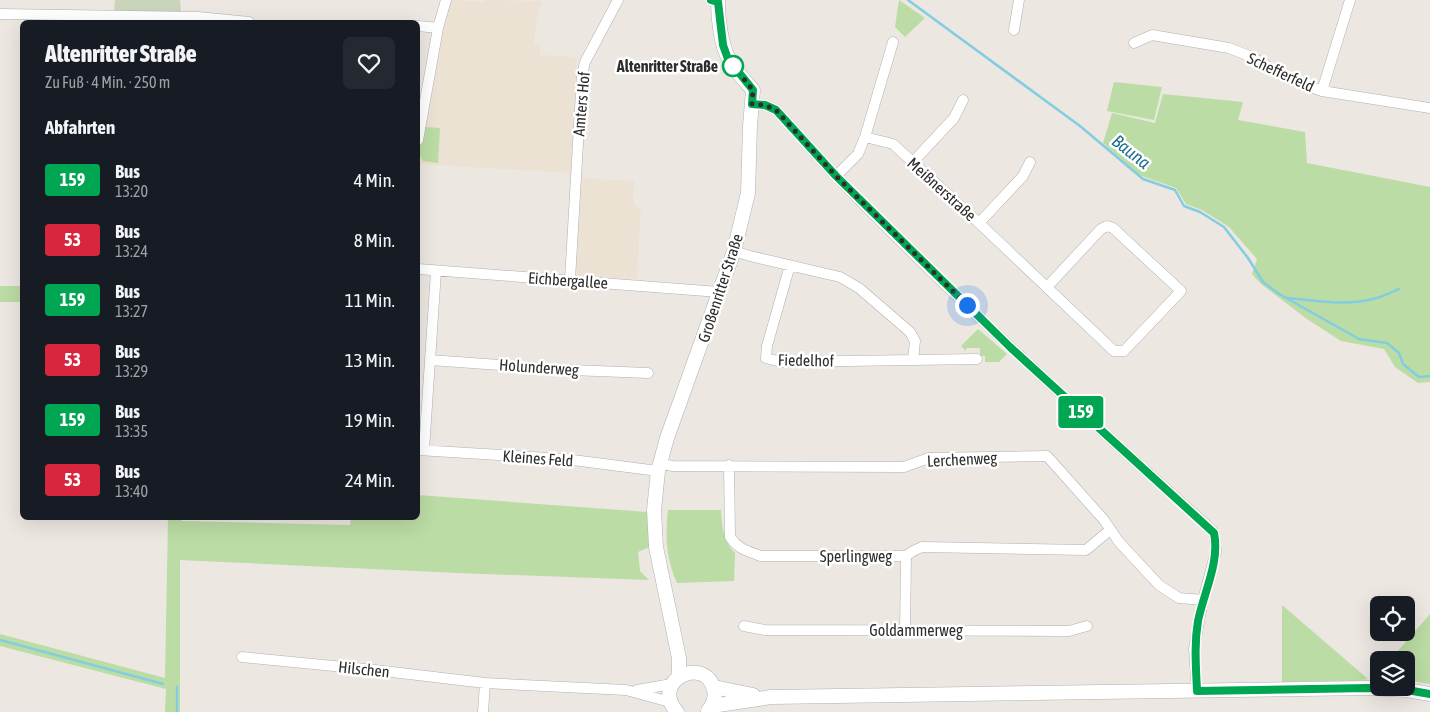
<!DOCTYPE html>
<html lang="de">
<meta charset="utf-8">
<style>
:root{--surface:#171b24;--page:#242831;--text:#f1f3f6;--muted:#9ea1a6}
body{margin:0;font-family:"Asap Condensed",sans-serif;background:var(--page);color:var(--text);height:100vh;display:flex;flex-direction:column;font-size:19px;white-space:nowrap}
*{box-sizing:border-box;margin:0}
p{font-size:16px;color:var(--muted)}
.icon{flex:none;width:28px;height:28px;fill:none;stroke:currentColor;stroke-width:2;stroke-linecap:round;stroke-linejoin:round}
.map{position:relative;flex:1;overflow:hidden}
.panel{position:absolute;left:20px;top:20px;width:400px;height:500px;display:flex;flex-direction:column;background:var(--surface);border-radius:8px;box-shadow:0 5px 20px #0002}
.panel>*{flex:none}
.badge{padding:0 10px;border-radius:4px;font-size:18px;line-height:32px}
.buttons{position:absolute;left:1370px;top:596px;display:grid;gap:10px}
.buttons a{display:grid;place-items:center;width:45px;height:45px;border-radius:8px;background:var(--surface);box-shadow:0 5px 20px #0002;font-size:25px}
.you{position:absolute;width:25px;height:25px;margin:-12px;border:4px solid #fff;border-radius:50%;background:#1a73e8;box-shadow:0 0 0 8px #1a73e833}
.map>.badge{position:absolute;translate:-50% -50%;box-shadow:0 0 0 2px #fff}
h2{padding:0 25px;font-size:19px;line-height:45px}
.round{display:grid;place-items:center;flex:none;width:52px;height:52px;border-radius:8px;background:var(--page)}
.summary{display:flex;align-items:center;justify-content:space-between;height:85px;padding:0 25px}
h1{font-size:24px;font-weight:800;line-height:38px}
ul{padding:0;list-style:none}
li{display:flex;align-items:center;gap:15px;height:60px;padding:0 25px}
li div{flex:1}
li b{display:block;font-size:19px}
li em{font-style:normal}
li .badge{min-width:55px;font-weight:700;text-align:center}
.map>svg:first-child{display:block}
.education{fill:#ece2d3}
.green{fill:#bbdca5}
.cemetery{fill:#c9d4ba}
.lines{fill:none;stroke-linecap:round;stroke-linejoin:round}
.stream{stroke:#82cde1;stroke-width:2.5}
.minor-casing{stroke:#adb0b7;stroke-width:11}
.tertiary-casing{stroke:#adb0b7;stroke-width:15}
.minor{stroke:#fff;stroke-width:10}
.tertiary{stroke:#fff;stroke-width:14}
.line-casing{stroke:#fff;stroke-width:11}
.line{stroke:#00a651;stroke-width:8}
.walk{stroke:#2d2d2d;stroke-width:5;stroke-dasharray:0 9}
.stop-dot{fill:#fff;stroke:#00a651;stroke-width:2.5}
.labels{text-anchor:middle;stroke-width:5;stroke-linejoin:round;paint-order:stroke}
.stop-label{font-size:16px;font-weight:bold;fill:#2d2d2d;stroke:#fff;text-anchor:end}
.street-label{font-size:16px;fill:#2d2d2d;stroke:#fff}
.water-label{font-size:18px;font-style:italic;fill:#1f6f8f;stroke:#fff}
</style>
<div class="map">
<svg width="1430" height="712" viewBox="0 0 1430 712">
<rect width="100%" height="100%" fill="#ece7e1"/>
<path class="education" d="M 452,0 L 484,2 L 485,0 L 542,1 L 537,16 L 534,43 L 540,44 L 540,55 L 577,57 L 571,173 L 418,164 L 418,137 L 446,16 Z
M 580,178 L 634,181 L 633,199 L 637,208 L 641,209 L 637,279 L 575,276 Z"/>
<path class="green" d="M 899,0 L 925,18 L 905,37 L 895,27 Z
M 1114,82 L 1162,87 L 1154,120 L 1107,111 Z
M 1163,94 L 1243,102 L 1238,120 L 1305,132 L 1307,163 L 1430,187 L 1430,382 L 1418,383 L 1395,367 L 1384,349 L 1341,341 L 1307,319 L 1261,284 L 1252,274 L 1257,259 L 1229,227 L 1202,210 L 1186,204 L 1176,188 L 1139,175 L 1103,143 L 1112,113 L 1155,123 Z
M 425,127 L 440,128 L 438,163 L 423,161 C 415,151 422,139 425,127 Z
M 0,286 L 22,286 L 22,302 L 0,302 Z
M 978,329 L 1007,354 L 999,362 L 985,362 L 985,356 L 980,356 L 980,348 L 966,348 L 966,351 L 961,346 Z
M 418,495 L 647,512 L 650,547 L 638,552 L 640,571 L 649,580 L 458,573 L 180,560 L 180,712 L 165,712 L 166,689 L 0,646 L 0,634 L 165,678 L 168,518 L 182,518 L 182,521 L 350,525 L 351,518 L 418,518 Z
M 668,510 L 721,510 C 722,527 723,541 735,553 L 734,581 L 677,583 C 666,558 665,537 668,510 Z
M 1282,605 L 1368,679 L 1357,681 L 1282,682 Z
M 1430,614 L 1430,684 L 1406,680 L 1406,660 L 1390,660 Z"/>
<path class="cemetery" d="M 115,0 L 180,0 L 181,12 L 114,12 Z"/>
<g class="lines">
<path class="stream" d="M 908,0 L 1080,126 L 1143,179 L 1175,190 L 1184,206 L 1200,212 L 1224,227 L 1248,258 L 1263,282 L 1279,294 L 1359,339 L 1387,343 L 1399,353 L 1403,364 L 1419,377 L 1430,376
M 1288,298 C 1315,301 1346,306 1373,299 C 1382,297 1390,293 1399,289
M 0,640 L 163,684
M 177,687 L 177,712"/>
<defs>
<path id="minor" d="M 0,14 L 198,17 L 249,22
M 418,26 L 438,28
M 1014,30 L 1019,0
M 1134,43 L 1152,35 L 1229,48 L 1252,57 L 1287,78 L 1322,91 L 1430,108
M 1322,91 L 1350,0
M 752,104 L 765,105 L 776,110 C 797,132 816,155 837,177 C 956,300 1083,415 1211,529 L 1214,533 L 1216,551 L 1203,600 L 1194,649 L 1197,691
M 865,137 L 893,42
M 418,140 L 438,28 L 446,0
M 912,163 L 954,118 L 963,100
M 836,176 L 858,154 L 865,137 L 893,144 L 979,223 L 1114,351 L 1124,351 L 1181,291 L 1113,228 L 1107,226 L 1101,229 L 1047,287
M 979,223 L 1023,176 L 1030,162
M 734,251 L 750,256 L 840,277 L 859,288 L 910,332 L 915,341 L 913,360 L 781,362 L 766,358 L 767,346 L 790,265
M 418,269 L 719,292
M 570,280 L 582,75 L 585,62 L 618,0
M 430,360 L 571,370 L 648,373
M 913,360 L 977,359
M 418,450 L 565,459 L 658,471
M 424,450 L 436,271
M 660,464 L 673,466 L 904,467 L 929,458 L 1047,456 L 1104,520 L 1119,542 L 1159,585 L 1179,598 L 1203,600
M 729,465 L 730,537 C 738,549 747,551 761,556 L 906,556 L 913,551 L 922,547 L 1086,550 L 1110,530
M 744,626 L 765,630 L 1069,631 L 1087,626
M 905,631 L 906,556
M 242,657 L 375,670 L 485,683 L 626,690 L 670,702
M 637,690 L 672,684
M 483,712 L 485,683"/>
<path id="tertiary" d="M 679,676 L 679,658 L 656,547 L 654,510 L 658,471 L 667,438 L 734,251 L 748,193 L 750,126 L 753,90 C 745,81 735,71 729,59 C 721,45 718,18 718,2
M 714,687 L 753,695
M 712,706 L 771,697 L 1368,688 L 1407,690 L 1430,694
M 677,712 C 649,680 706,654 714,690 C 716,698 713,705 708,711"/>
</defs>
<use href="#minor" class="minor-casing"/>
<use href="#tertiary" class="tertiary-casing"/>
<use href="#minor" class="minor"/>
<use href="#tertiary" class="tertiary"/>
</g>
<g class="lines">
<defs>
<path id="line" d="M 711,0 L 718,2 L 723,45 L 728,59 L 753,90 L 752,104 L 765,105 L 776,110 L 836,176 L 1010,347 L 1214,533 C 1220,562 1204,592 1198,621 C 1194,645 1196,667 1197,691 L 1368,688 L 1407,690 L 1430,694"/>
</defs>
<use href="#line" class="line-casing"/>
<use href="#line" class="line"/>
<path class="walk" d="M 733,66 L 753,90 L 752,104 L 765,105 L 776,110 L 836,176 L 967,305"/>
</g>
<circle class="stop-dot" cx="733" cy="66" r="10"/>
<g class="labels">
<g class="stop-label">
<text x="718" y="72">Altenritter Straße</text>
</g>
<g class="street-label">
<text transform="translate(1281 72) rotate(25)" y="6">Schefferfeld</text>
<text transform="translate(581 104) rotate(-85)" y="6">Amters Hof</text>
<text transform="translate(942 189) rotate(42)" y="6">Meißnerstraße</text>
<text transform="translate(568 280) rotate(4)" y="6">Eichbergallee</text>
<text transform="translate(720 288) rotate(-72)" y="6">Großenritter Straße</text>
<text transform="translate(806 360) rotate(1)" y="6">Fiedelhof</text>
<text transform="translate(539 367) rotate(4)" y="6">Holunderweg</text>
<text transform="translate(538 458) rotate(4)" y="6">Kleines Feld</text>
<text transform="translate(962 459) rotate(-3)" y="6">Lerchenweg</text>
<text x="856" y="562">Sperlingweg</text>
<text x="916" y="636">Goldammerweg</text>
<text transform="translate(364 669) rotate(6)" y="6">Hilschen</text>
</g>
<g class="water-label">
<text transform="translate(1131 152) rotate(38)" y="6">Bauna</text>
</g>
</g>
</svg>
<div class="buttons">
<a><svg class="icon" aria-label="locate" viewBox="0 0 24 24"><circle cx="12" cy="12" r="6"/><path d="M12 2v4M12 18v4M2 12h4M18 12h4"/></svg></a>
<a><svg class="icon" aria-label="layers" viewBox="0 0 24 24"><path d="M12 4l9 5-9 5-9-5zM3 14l9 5 9-5"/></svg></a>
</div>
<div class="you" style="left:967px;top:305px"></div>
<b class="badge" style="left:1081px;top:412px;background:#00a651;color:#fff">159</b>
<section class="panel">
<div class="summary"><div><h1>Altenritter Straße</h1><p>Zu Fuß · 4 Min. · 250 m</p></div><a class="round"><svg class="icon" aria-label="heart" viewBox="0 0 24 24"><path d="M12 20l-8-8c-3-5 5-10 8-4 3-6 11-1 8 4z"/></svg></a></div>
<h2>Abfahrten</h2>
<ul>
<li><span class="badge" style="background:#00a651;color:#fff">159</span><div><b>Bus</b><p>13:20</p></div><em>4 Min.</em></li>
<li><span class="badge" style="background:#d7263d;color:#fff">53</span><div><b>Bus</b><p>13:24</p></div><em>8 Min.</em></li>
<li><span class="badge" style="background:#00a651;color:#fff">159</span><div><b>Bus</b><p>13:27</p></div><em>11 Min.</em></li>
<li><span class="badge" style="background:#d7263d;color:#fff">53</span><div><b>Bus</b><p>13:29</p></div><em>13 Min.</em></li>
<li><span class="badge" style="background:#00a651;color:#fff">159</span><div><b>Bus</b><p>13:35</p></div><em>19 Min.</em></li>
<li><span class="badge" style="background:#d7263d;color:#fff">53</span><div><b>Bus</b><p>13:40</p></div><em>24 Min.</em></li>
</ul>
</section>
</div>
